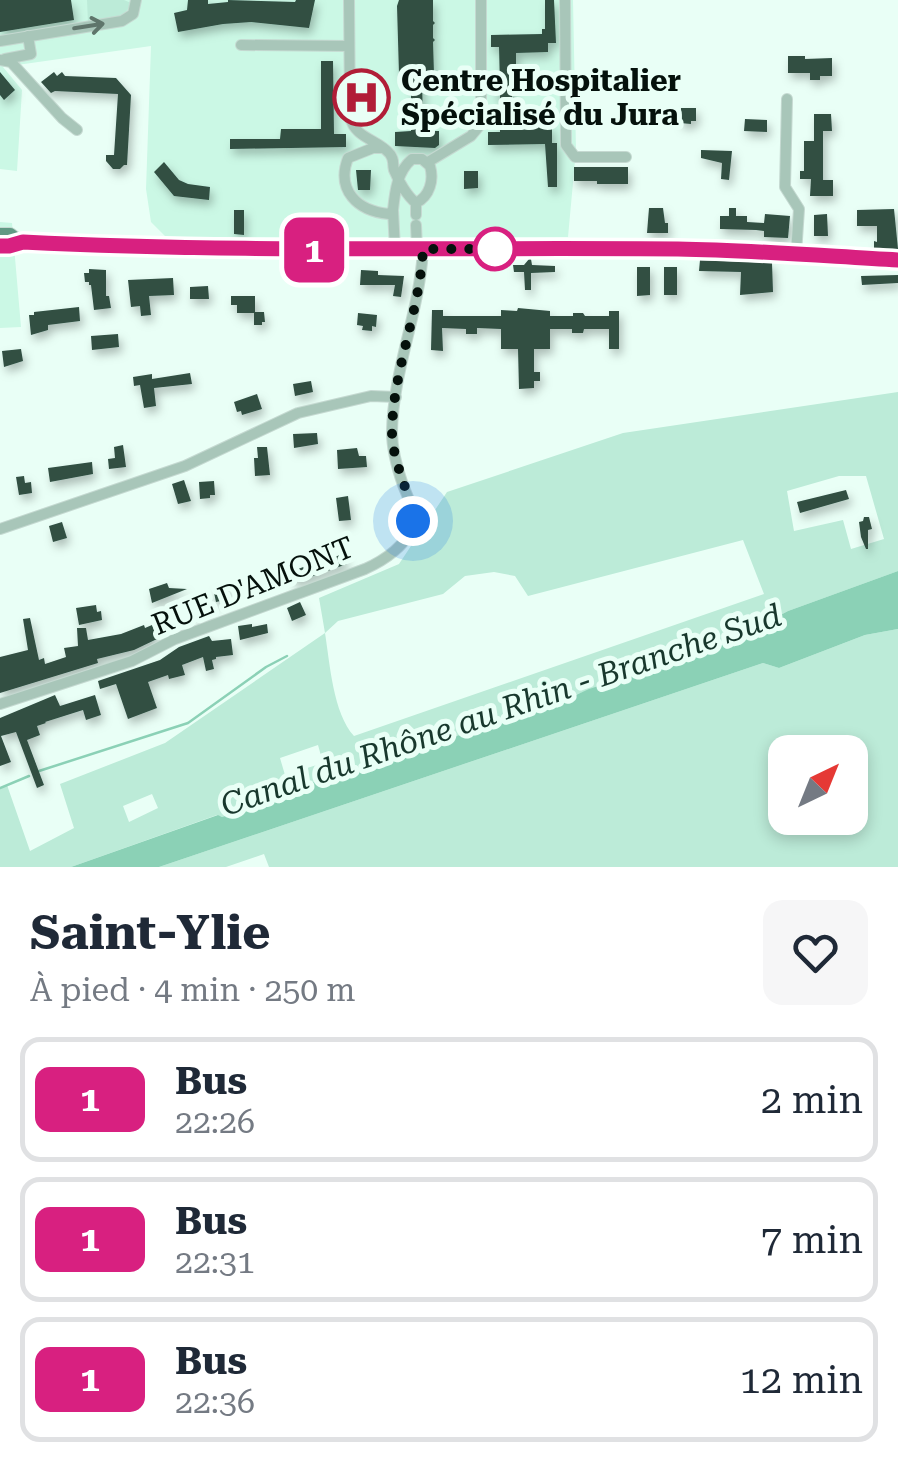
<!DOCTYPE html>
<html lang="fr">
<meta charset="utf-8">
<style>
:root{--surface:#fff;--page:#f6f6f7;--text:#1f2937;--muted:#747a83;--line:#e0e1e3}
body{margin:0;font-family:"Roboto Serif",serif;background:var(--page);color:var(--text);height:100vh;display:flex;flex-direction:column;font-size:38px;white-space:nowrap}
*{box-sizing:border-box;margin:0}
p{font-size:32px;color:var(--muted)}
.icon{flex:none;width:55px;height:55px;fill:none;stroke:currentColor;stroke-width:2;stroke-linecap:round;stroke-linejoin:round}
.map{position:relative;height:867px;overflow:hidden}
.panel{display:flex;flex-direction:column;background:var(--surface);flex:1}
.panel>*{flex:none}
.badge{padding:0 20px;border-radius:15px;font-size:35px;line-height:65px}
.needle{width:65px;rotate:43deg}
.buttons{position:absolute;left:768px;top:735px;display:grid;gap:20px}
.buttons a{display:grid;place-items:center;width:100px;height:100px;border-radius:20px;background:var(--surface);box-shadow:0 5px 15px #0003;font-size:50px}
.you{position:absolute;width:50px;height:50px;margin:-25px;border:8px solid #fff;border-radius:50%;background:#1a73e8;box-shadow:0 0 0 15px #1a73e833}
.map>.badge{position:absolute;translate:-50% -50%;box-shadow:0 0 0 5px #fff}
.round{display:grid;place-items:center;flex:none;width:105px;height:105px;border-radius:20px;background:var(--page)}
.head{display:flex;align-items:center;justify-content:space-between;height:170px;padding:0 30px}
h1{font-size:48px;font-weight:700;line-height:75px}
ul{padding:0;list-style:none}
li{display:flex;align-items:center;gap:30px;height:125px;margin:0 20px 15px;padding:0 10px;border:5px solid var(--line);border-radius:20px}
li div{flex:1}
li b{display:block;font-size:38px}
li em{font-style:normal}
li .badge{min-width:110px;font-weight:700;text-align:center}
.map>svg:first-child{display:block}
.built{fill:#cbf8e5}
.green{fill:#bcebd8;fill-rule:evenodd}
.water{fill:#8bd1b6}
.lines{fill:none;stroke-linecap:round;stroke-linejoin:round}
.stream{stroke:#8bd1b6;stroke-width:2.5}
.building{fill:#304f43;filter:url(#shadow)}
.minor-casing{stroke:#c5d9d1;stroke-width:12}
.major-casing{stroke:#c5d9d1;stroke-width:16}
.minor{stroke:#a8c6b9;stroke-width:10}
.major{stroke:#619a84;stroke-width:14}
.oneway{stroke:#5f756b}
.line-casing{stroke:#fff;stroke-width:22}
.line{stroke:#d82080;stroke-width:15}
.walk{stroke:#05110c;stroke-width:10;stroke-dasharray:0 18}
.stop-dot{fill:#fff;stroke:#d82080;stroke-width:5}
.labels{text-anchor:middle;stroke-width:10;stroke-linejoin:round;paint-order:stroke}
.poi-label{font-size:30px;font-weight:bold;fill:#05110c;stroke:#e9fff6;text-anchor:start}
.street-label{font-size:30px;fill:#05110c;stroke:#e9fff6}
.water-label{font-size:32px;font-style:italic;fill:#18382d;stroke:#e9fff6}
</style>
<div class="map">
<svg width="898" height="867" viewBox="0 0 898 867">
<defs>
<filter id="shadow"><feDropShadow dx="3" dy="5.5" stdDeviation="5" flood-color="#0004"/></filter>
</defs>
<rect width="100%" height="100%" fill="#e9fff6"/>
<path class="built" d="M 0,0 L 573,0 L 576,150 L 568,237 L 166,237 L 151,222 L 146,189 L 151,46 L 3,67 L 22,90 L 17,171 L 0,169 Z
M 0,222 L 12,223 L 21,327 L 0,328 Z"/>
<path class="green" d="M 87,0 L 124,0 L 131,3 C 125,21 105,20 88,23 Z
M 898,392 L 898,571 L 788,611 L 726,644 L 697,650 L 677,658 L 673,663 C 571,694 472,733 370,766 L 364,764 L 240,807 L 236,812 L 222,817 L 217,815 L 71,867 L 0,867 L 0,789 L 7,785 L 30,851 L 74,828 L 60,784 L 165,743 L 325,633 L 319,598 L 399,564 L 447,492 L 623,433 ZM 839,476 L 866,476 L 884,539 L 851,549 L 843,520 L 794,531 L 787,491 ZM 743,540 L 764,594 L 354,736 C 333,713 330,664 325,633 L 338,621 L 443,594 L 465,576 L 494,572 L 515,576 L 528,596 ZM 318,745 L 323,763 L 285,775 L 280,758 ZM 152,794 L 158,808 L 129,822 L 123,806 Z
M 898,629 L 898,867 L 269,867 L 264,854 L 226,867 L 159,867 L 763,663 L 779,668 L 865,635 ZM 785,752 L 850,752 L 850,818 L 785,818 Z"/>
<path class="water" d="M 898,571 L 898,629 L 865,635 L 779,668 L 763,663 L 159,867 L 71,867 L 218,815 L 222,817 L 236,812 L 240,807 L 365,764 L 370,765 L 565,700 L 589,689 L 673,663 L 677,658 L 697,650 L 726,644 L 788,611 Z"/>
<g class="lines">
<path class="stream" d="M 39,771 L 188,723 L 266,667 L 287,656
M 0,788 L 29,776"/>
</g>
<path class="building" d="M 0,0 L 71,0 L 74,20 L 0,32 Z
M 188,0 L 208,0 L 208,4 L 228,2 L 228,0 L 295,2 L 296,0 L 315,0 L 309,28 L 251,22 L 223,24 L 178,32 L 174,13 L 187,10 Z
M 399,0 L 433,0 L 433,21 L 435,23 L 433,25 L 433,38 L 435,40 L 433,42 L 434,74 L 422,74 L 423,131 L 439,131 L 439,145 L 435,148 L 395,146 L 395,132 L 411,131 L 411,74 L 399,74 L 397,6 Z
M 545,0 L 554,0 L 556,43 L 548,43 L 548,52 L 516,53 L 516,68 L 512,68 L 512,126 L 552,126 L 552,143 L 557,143 L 557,187 L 548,187 L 545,144 L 488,145 L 488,132 L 500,132 L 500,94 L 494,94 L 494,86 L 500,86 L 499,47 L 491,47 L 491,35 L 542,34 L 542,29 L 545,29 Z
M 788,56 L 805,56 L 805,59 L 832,58 L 832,76 L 820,76 L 820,80 L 810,80 L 810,73 L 788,73 Z
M 321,61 L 333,61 L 334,134 L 346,134 L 346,147 L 230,149 L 230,139 L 280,139 L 281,129 L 321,129 Z
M 0,72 L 15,90 L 4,100 L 0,95 Z
M 54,72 L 57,76 L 62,72 L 65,76 L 116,78 L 131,95 L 127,165 L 124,165 L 120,169 L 113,169 L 106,161 L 106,155 L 114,155 L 118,94 L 55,91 L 51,93 L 41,82 Z
M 681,108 L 696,108 L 696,121 L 691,121 L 691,124 L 680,123 Z
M 814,114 L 831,114 L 832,131 L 823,131 L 823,180 L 833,180 L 833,196 L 810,196 L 811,179 L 800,179 L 800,171 L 804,171 L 804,141 L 814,141 Z
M 745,119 L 767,120 L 767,132 L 744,131 Z
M 701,150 L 732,151 L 729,180 L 721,179 L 722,163 L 701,158 Z
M 164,162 L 179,180 L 188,184 L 210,187 L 209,200 L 174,196 L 154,172 Z
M 574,167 L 628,167 L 628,184 L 597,184 L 597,181 L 574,181 Z
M 356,170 L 371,170 L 370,190 L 358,190 Z
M 464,171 L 478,171 L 478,188 L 464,189 Z
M 649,208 L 663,208 L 665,223 L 668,223 L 668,233 L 647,233 Z
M 729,208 L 736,208 L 736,216 L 747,216 L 747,222 L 764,223 L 765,214 L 790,216 L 788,238 L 764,237 L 764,231 L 756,230 L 720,229 L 720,216 L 729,216 Z
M 894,209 L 898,249 L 874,248 L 874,241 L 877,242 L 877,226 L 857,226 L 857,210 Z
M 234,210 L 244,210 L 244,235 L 234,234 Z
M 827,214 L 828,236 L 814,236 L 814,215 Z
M 529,259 L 531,259 L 532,265 L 555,266 L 555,272 L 531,273 L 531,290 L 525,290 L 524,272 L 514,272 L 513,265 L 524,265 Z
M 700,260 L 772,263 L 773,292 L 740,295 L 741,272 L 699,271 Z
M 637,267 L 650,267 L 650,295 L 637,296 Z
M 664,267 L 677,267 L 677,295 L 664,295 Z
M 89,269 L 106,270 L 106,296 L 109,296 L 111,308 L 94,310 L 91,285 L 89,285 L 89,282 L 85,282 L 84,273 L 89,273 Z
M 361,270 L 378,271 L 378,275 L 404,276 L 401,297 L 393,296 L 395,285 L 360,285 Z
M 898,275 L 898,283 L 862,285 L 861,276 Z
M 173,278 L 174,295 L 149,296 L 151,315 L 141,316 L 140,306 L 131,307 L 128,280 Z
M 208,286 L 209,299 L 190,299 L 190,287 Z
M 231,296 L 255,296 L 255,312 L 264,312 L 265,322 L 262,322 L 262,325 L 254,325 L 254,313 L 237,313 L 237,305 L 231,305 Z
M 79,307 L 80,321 L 48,325 L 48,330 L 31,335 L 29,315 L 34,315 L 34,312 Z
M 518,308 L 550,311 L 550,316 L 573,316 L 573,313 L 583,313 L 585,316 L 609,316 L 609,311 L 619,311 L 619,349 L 609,349 L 609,329 L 584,329 L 583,333 L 572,333 L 572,329 L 550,329 L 550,349 L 534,349 L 534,372 L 540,372 L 540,381 L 534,381 L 534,388 L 519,389 L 518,349 L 501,349 L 501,329 L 477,328 L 477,334 L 466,334 L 466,329 L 442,328 L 443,351 L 431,350 L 432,310 L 443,310 L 443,316 L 501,316 L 501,310 L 517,311 Z
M 358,313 L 377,315 L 376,327 L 372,326 L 372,331 L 362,330 L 363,326 L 357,325 Z
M 118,334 L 119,347 L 92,350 L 91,336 Z
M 21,349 L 23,361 L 4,367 L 2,351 Z
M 190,373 L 192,384 L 154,388 L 156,406 L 144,408 L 140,385 L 134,386 L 133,377 L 152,374 L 152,379 Z
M 311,381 L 313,392 L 295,396 L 293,384 Z
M 257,394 L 262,409 L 242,415 L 241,411 L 237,412 L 234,402 Z
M 317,433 L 318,444 L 294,448 L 293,434 Z
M 123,445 L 126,467 L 109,469 L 108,459 L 115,458 L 114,447 Z
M 257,447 L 267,447 L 270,475 L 255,476 L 254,458 L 258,458 Z
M 357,448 L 359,456 L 366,456 L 367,467 L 338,469 L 337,450 Z
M 92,462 L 93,474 L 50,482 L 48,468 Z
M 24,476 L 25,483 L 31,482 L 32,493 L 19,495 L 16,477 Z
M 184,480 L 191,501 L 178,504 L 172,484 Z
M 214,481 L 215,495 L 210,495 L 210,498 L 200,499 L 199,482 Z
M 846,490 L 849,499 L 800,513 L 797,502 Z
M 348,496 L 351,520 L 339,521 L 336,498 Z
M 864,517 L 869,517 L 872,529 L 868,530 L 868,549 L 866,549 L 861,537 L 859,522 L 863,521 Z
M 62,522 L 67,538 L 53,542 L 49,526 Z
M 342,554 L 347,564 L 294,583 L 290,572 L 314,563 L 314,566 Z
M 167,583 L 169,588 L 187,589 L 152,603 L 149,589 Z
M 227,585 L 230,599 L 216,602 L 213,588 Z
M 197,597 L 209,598 L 207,618 L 197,622 Z
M 300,602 L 306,615 L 292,621 L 287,608 Z
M 96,605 L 97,612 L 101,611 L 102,620 L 79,625 L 76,608 Z
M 30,618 L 39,660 L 44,658 L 45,664 L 66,657 L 64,648 L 78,646 L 77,628 L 86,628 L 88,640 L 121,634 L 144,625 L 145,628 L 152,625 L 157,639 L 134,650 L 97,659 L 98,663 L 0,693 L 0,657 L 28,650 L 23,619 Z
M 252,624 L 252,627 L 267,624 L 268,633 L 240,640 L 238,626 Z
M 209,636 L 212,641 L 231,639 L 233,655 L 216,657 L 216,659 L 212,660 L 214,669 L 206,671 L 203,657 L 182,665 L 185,675 L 169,679 L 168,675 L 148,682 L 157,708 L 128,719 L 116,684 L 100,689 L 98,681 L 160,660 L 179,647 Z
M 55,695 L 60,706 L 95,695 L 101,715 L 86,720 L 83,710 L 45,722 L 46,723 L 37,726 L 40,735 L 27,740 L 44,785 L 37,788 L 16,732 L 1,736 L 11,762 L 0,766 L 0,718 Z"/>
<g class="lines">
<defs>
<path id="minor" d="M 349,0 L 350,117 C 355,139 378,139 390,154 C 395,161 392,162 394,170 C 398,180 407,196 416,203 L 416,215
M 565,0 L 566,145 L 575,157 L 626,157
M 0,41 L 122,21 L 133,14 L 136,0
M 241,45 L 349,46
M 5,59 L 31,54 L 28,36
M 0,60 L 11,62 L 62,118 L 77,130
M 787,99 L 785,187 L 799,209 L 796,254
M 383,148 L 373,148 L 348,158 C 336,190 357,211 389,214 L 393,210 C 395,191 397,172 412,159 L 422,159 L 430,166 C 434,180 430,196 416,203
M 428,162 L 471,136 L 481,124 L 481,0
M 393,210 L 395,249
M 416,225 L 417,249
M 0,529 L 185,466 L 298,413 L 371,396 L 396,397
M 0,704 L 132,661 L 175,639 L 365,569 C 383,561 410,544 413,522 C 415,510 407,496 403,485 C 397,468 392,450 392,432 C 393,370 420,311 423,249"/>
<path id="major" d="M 0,235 L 10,235 L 19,242
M 0,246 L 9,246 L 23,241 C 241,253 459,247 678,249 C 751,250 825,256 898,260"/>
</defs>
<use href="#minor" class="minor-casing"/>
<use href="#major" class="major-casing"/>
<use href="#minor" class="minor"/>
<use href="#major" class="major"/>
</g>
<defs><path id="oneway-shaft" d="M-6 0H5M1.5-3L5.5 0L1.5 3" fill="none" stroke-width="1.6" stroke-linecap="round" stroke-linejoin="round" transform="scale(2.5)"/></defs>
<use class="oneway" href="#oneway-shaft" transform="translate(89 26) rotate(-9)"/>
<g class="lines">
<defs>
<path id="line" d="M 0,246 L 9,246 L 23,242 C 241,253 459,247 678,249 C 751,250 825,256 898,260"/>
</defs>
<use href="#line" class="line-casing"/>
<use href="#line" class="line"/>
<path class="walk" d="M 413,521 C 410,490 392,463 392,431 C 393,370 420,311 423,249 C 448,249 473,249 498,249 L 495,249"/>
</g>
<defs>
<symbol id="hospital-ring" viewBox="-11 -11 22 22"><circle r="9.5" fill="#e9fff6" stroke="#b11d37" stroke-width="1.5"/><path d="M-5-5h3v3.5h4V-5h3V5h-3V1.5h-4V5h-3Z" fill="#b11d37"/></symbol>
</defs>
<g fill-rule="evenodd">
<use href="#hospital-ring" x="330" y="66" width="63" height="63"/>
</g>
<circle class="stop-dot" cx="495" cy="249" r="20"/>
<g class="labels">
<g class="poi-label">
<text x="401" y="91">Centre Hospitalier<tspan x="401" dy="34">Spécialisé du Jura</tspan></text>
</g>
<g class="street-label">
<text transform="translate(253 586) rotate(-22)" y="10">RUE D'AMONT</text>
</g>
<g class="water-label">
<text transform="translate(501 710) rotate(-19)" y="11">Canal du Rhône au Rhin - Branche Sud</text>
</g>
</g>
</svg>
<div class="buttons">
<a><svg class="needle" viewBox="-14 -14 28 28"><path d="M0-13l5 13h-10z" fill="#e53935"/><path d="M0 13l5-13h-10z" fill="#747a83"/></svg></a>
</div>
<div class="you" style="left:413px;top:521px"></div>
<b class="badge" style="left:314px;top:250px;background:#d82080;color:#fff">1</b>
</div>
<section class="panel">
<div class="head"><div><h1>Saint-Ylie</h1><p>À pied · 4 min · 250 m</p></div><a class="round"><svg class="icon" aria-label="heart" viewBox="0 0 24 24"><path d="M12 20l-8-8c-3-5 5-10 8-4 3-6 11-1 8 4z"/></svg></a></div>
<ul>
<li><span class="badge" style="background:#d82080;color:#fff">1</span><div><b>Bus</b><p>22:26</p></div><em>2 min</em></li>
<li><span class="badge" style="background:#d82080;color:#fff">1</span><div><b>Bus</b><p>22:31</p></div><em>7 min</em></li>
<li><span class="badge" style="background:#d82080;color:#fff">1</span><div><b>Bus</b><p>22:36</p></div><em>12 min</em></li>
</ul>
</section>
